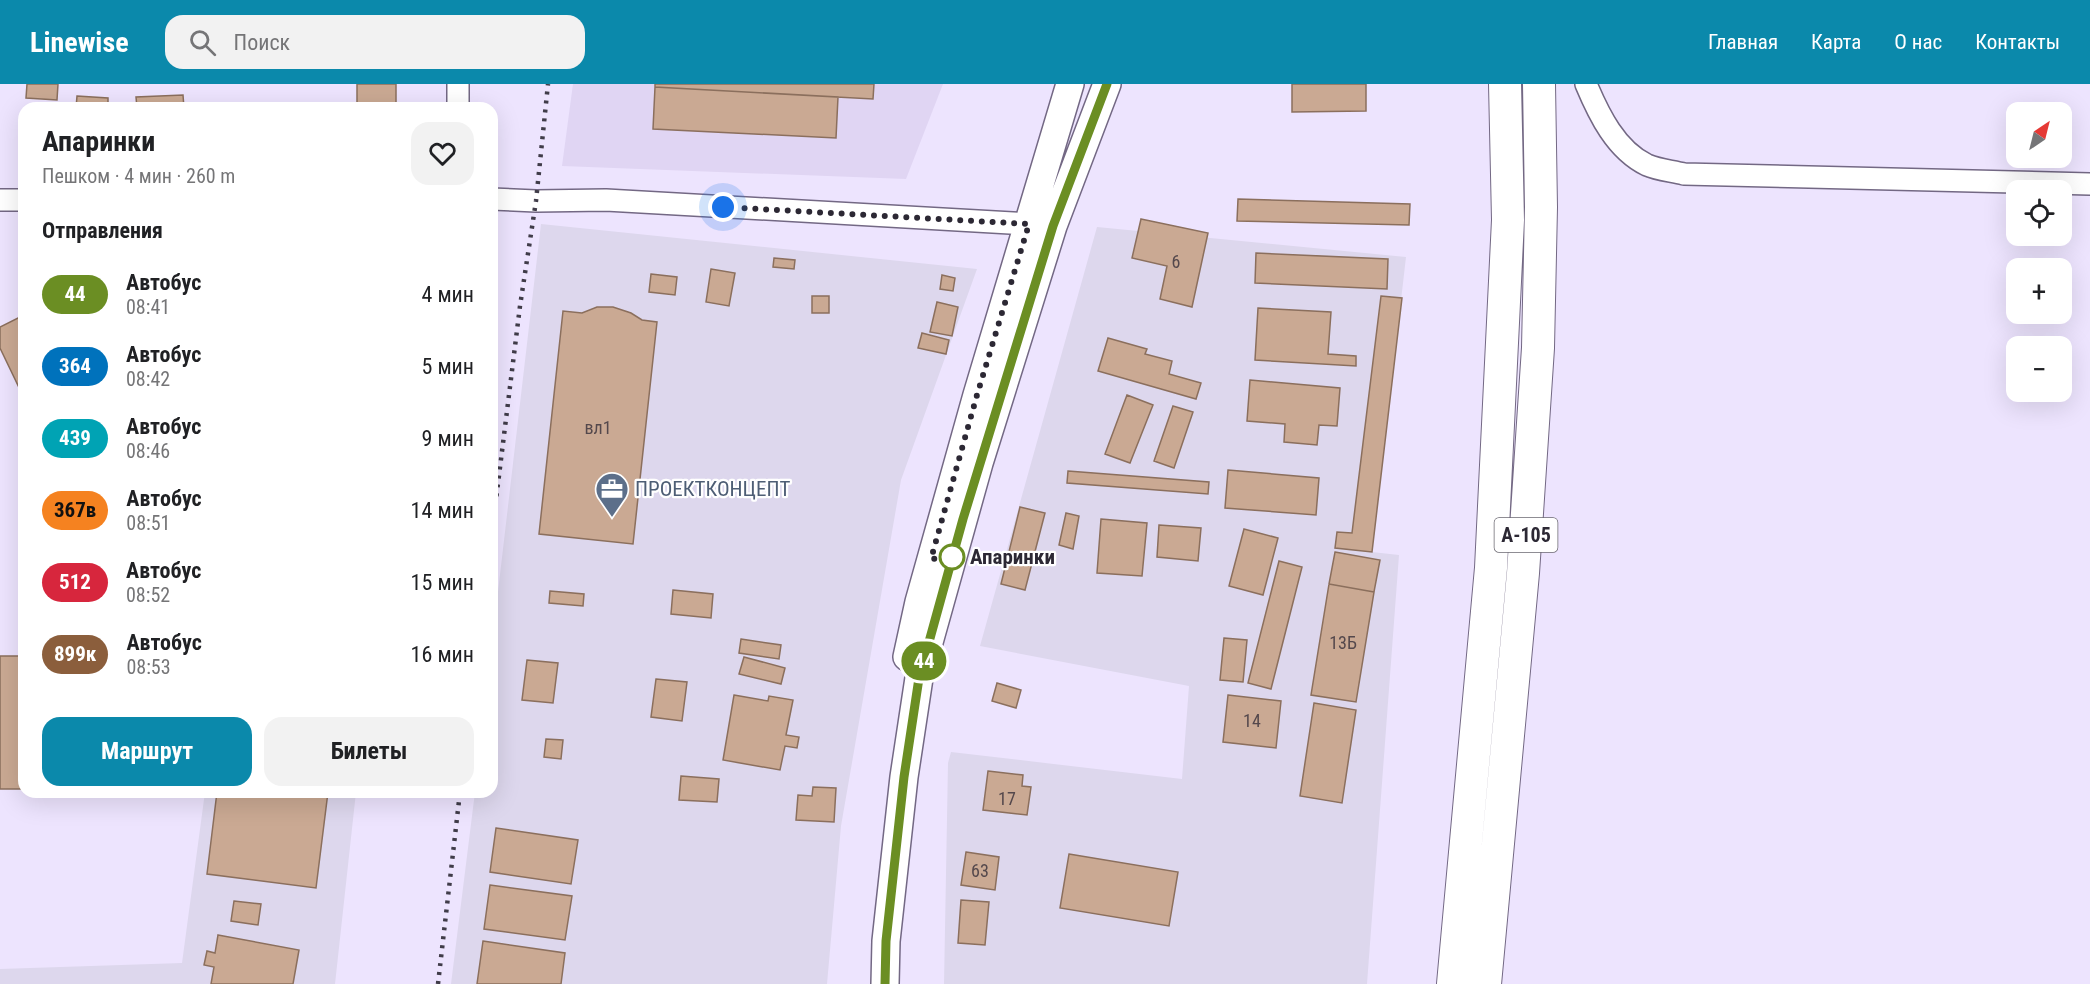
<!DOCTYPE html>
<html lang="ru">
<meta charset="utf-8">
<style>
:root{--surface:#fff;--page:#f2f2f2;--text:#202124;--muted:#757577;--accent:#0b89ab}
body{margin:0;font-family:"Roboto Condensed",sans-serif;background:var(--page);color:var(--text);height:100vh;display:flex;flex-direction:column;font-size:22px;white-space:nowrap}
*{box-sizing:border-box;margin:0}
p{font-size:20px;color:var(--muted)}
.icon{flex:none;width:33px;height:33px;fill:none;stroke:currentColor;stroke-width:2;stroke-linecap:round;stroke-linejoin:round}
.map{position:relative;flex:1;overflow:hidden}
.drawer{position:absolute;left:18px;top:18px;width:480px;height:696px;display:flex;flex-direction:column;background:var(--surface);border-radius:18px;box-shadow:0 6px 24px #0002}
.drawer>*{flex:none}
.badge{padding:0 12px;border-radius:20px;font-size:21px;line-height:39px}
.needle{width:39px;rotate:35deg}
.fabs{position:absolute;left:2006px;top:18px;display:grid;gap:12px}
.fabs a{display:grid;place-items:center;width:66px;height:66px;border-radius:12px;background:var(--surface);box-shadow:0 6px 24px #0002;font-size:30px}
.you{position:absolute;width:30px;height:30px;margin:-15px;border:4px solid #fff;border-radius:50%;background:#1a73e8;box-shadow:0 0 0 9px #1a73e833}
.map>.badge{position:absolute;translate:-50% -50%;box-shadow:0 0 0 3px #fff}
h2{padding:0 24px;font-size:22px;line-height:54px}
.round{display:grid;place-items:center;flex:none;width:63px;height:63px;border-radius:18px;background:var(--page)}
.summary{display:flex;align-items:center;justify-content:space-between;height:102px;padding:0 24px}
h1{font-size:28px;font-weight:700;line-height:45px}
.button{display:flex;gap:12px;margin-top:auto;padding:12px 24px}
.button a{flex:1;height:69px;border-radius:18px;background:var(--accent);color:#fff;font-size:24px;font-weight:700;line-height:69px;text-align:center}
.button a+a{background:var(--page);color:var(--text)}
ul{padding:0;list-style:none}
li{display:flex;align-items:center;gap:18px;height:72px;padding:0 24px}
li div{flex:1}
li b{display:block;font-size:22px}
li em{font-style:normal}
li .badge{min-width:66px;font-weight:700;text-align:center}
header{display:flex;align-items:center;gap:36px;box-sizing:border-box;height:84px;padding:0 30px;background:var(--accent);color:#fff}
header strong{font-size:28px}
nav{display:flex;gap:33px;margin-inline-start:auto;font-size:21px}
.search{width:420px;height:54px;background:var(--page);display:flex;align-items:center;gap:15px;box-sizing:border-box;padding:0 21px;border-radius:18px;color:var(--muted);font-size:22px}
.map>svg:first-child{display:block}
.built{fill:#e0d5f3}
.industrial{fill:#ddd7ed}
.building{fill:#caa993;stroke:#8b6f5d;stroke-width:1.5}
.lines{fill:none;stroke-linecap:round;stroke-linejoin:round}
.minor-casing{stroke:#736884;stroke-width:24}
.major-casing{stroke:#736884;stroke-width:30}
.highway-casing{stroke:#736884;stroke-width:34}
.minor{stroke:#fff;stroke-width:21}
.major{stroke:#fff;stroke-width:27}
.highway{stroke:#fff;stroke-width:32}
.rail{stroke:#403c49;stroke-width:4.5;stroke-dasharray:3 6;stroke-linecap:butt}
.line-casing{stroke:#fff;stroke-width:14}
.line{stroke:#6b8e23;stroke-width:9}
.walk{stroke:#2c2834;stroke-width:6;stroke-dasharray:0 10.8}
.stop-dot{fill:#fff;stroke:#6b8e23;stroke-width:3}
.labels{text-anchor:middle;stroke-width:4.5;stroke-linejoin:round;paint-order:stroke}
.number-label{font-size:18px;fill:#54484c}
.shield{fill:#fff;stroke:#6b6871;stroke-width:1.5}
.shield-label{font-size:20px;font-weight:bold;fill:#2c2834}
.service-label{font-size:21px;fill:#4e5e75;stroke:#fff;text-anchor:start}
.stop-label{font-size:21px;font-weight:bold;fill:#2c2834;stroke:#fff;text-anchor:start}
</style>
<header>
<strong>Linewise</strong>
<div class="search"><svg class="icon" aria-label="search" viewBox="0 0 24 24"><circle cx="10" cy="10" r="6"/><path d="M15 15l6 6"/></svg>Поиск</div>
<nav><a>Главная</a><a>Карта</a><a>О нас</a><a>Контакты</a></nav>
</header>
<div class="map">
<svg width="2090" height="900" viewBox="0 0 2090 900">
<rect width="100%" height="100%" fill="#ede4fe"/>
<path class="built" d="M 573,0 L 943,0 L 906,95 L 562,82 Z"/>
<path class="industrial" d="M 541,140 L 977,185 L 901,396 L 841,742 L 827,900 L 451,900 L 475,708 L 492,708 L 492,559 Z
M 1097,143 L 1406,173 L 1372,468 L 1399,471 L 1367,900 L 944,900 L 948,679 L 951,668 L 1182,695 L 1189,602 L 980,562 Z
M 205,708 L 356,708 L 335,900 L 0,900 L 0,885 L 182,879 Z"/>
<path class="building" d="M 27,0 L 58,0 L 57,16 L 26,14 Z
M 357,0 L 396,0 L 396,24 L 357,24 Z
M 655,0 L 874,0 L 873,15 L 655,3 Z
M 1292,0 L 1366,0 L 1366,27 L 1292,28 Z
M 655,3 L 838,13 L 836,54 L 653,45 Z
M 183,11 L 184,24 L 137,24 L 136,13 Z
M 77,12 L 108,14 L 108,24 L 76,24 Z
M 1238,115 L 1410,120 L 1409,141 L 1237,137 Z
M 1141,135 L 1208,149 L 1192,223 L 1160,215 L 1167,182 L 1132,174 Z
M 1256,169 L 1388,175 L 1387,205 L 1255,199 Z
M 774,174 L 795,176 L 794,185 L 773,183 Z
M 711,185 L 735,189 L 729,222 L 706,218 Z
M 651,190 L 677,193 L 675,211 L 649,208 Z
M 942,191 L 955,194 L 953,207 L 940,205 Z
M 812,212 L 829,212 L 829,229 L 812,229 Z
M 1381,212 L 1402,214 L 1372,468 L 1335,464 L 1337,448 L 1352,449 Z
M 937,218 L 958,223 L 952,252 L 930,248 Z
M 597,223 L 613,223 L 631,229 L 642,236 L 657,238 L 633,460 L 539,450 L 563,227 L 582,229 Z
M 1258,224 L 1331,228 L 1328,270 L 1356,272 L 1356,282 L 1255,276 Z
M 24,231 L 24,314 L 0,264 L 0,243 Z
M 922,249 L 949,256 L 946,270 L 918,264 Z
M 1108,254 L 1147,265 L 1145,270 L 1172,277 L 1169,290 L 1201,299 L 1196,315 L 1098,287 Z
M 1250,296 L 1340,304 L 1337,342 L 1319,341 L 1317,361 L 1284,358 L 1285,340 L 1247,337 Z
M 1127,311 L 1153,321 L 1130,379 L 1105,370 Z
M 1173,322 L 1193,328 L 1174,384 L 1154,377 Z
M 1228,386 L 1319,394 L 1316,431 L 1225,424 Z
M 1068,387 L 1209,398 L 1208,410 L 1067,399 Z
M 1020,423 L 1045,429 L 1025,506 L 1001,500 Z
M 1066,429 L 1079,432 L 1073,465 L 1059,461 Z
M 1101,435 L 1147,439 L 1142,492 L 1097,489 Z
M 1159,441 L 1201,444 L 1198,477 L 1157,473 Z
M 1244,445 L 1278,454 L 1263,511 L 1229,502 Z
M 1335,468 L 1380,476 L 1374,508 L 1329,500 Z
M 1279,477 L 1302,483 L 1271,605 L 1248,599 Z
M 1329,500 L 1374,508 L 1356,618 L 1311,611 Z
M 673,506 L 713,510 L 711,534 L 671,530 Z
M 550,507 L 584,510 L 583,522 L 549,519 Z
M 1224,554 L 1247,556 L 1243,598 L 1220,596 Z
M 741,555 L 781,561 L 779,575 L 739,569 Z
M 0,572 L 24,572 L 24,705 L 0,705 Z
M 744,573 L 785,584 L 781,600 L 739,590 Z
M 527,576 L 558,579 L 553,619 L 522,616 Z
M 656,595 L 687,598 L 682,637 L 651,633 Z
M 997,599 L 1021,606 L 1016,624 L 992,617 Z
M 734,611 L 768,617 L 769,612 L 793,616 L 786,651 L 799,653 L 797,664 L 785,662 L 780,686 L 723,676 Z
M 1228,611 L 1281,617 L 1276,664 L 1223,658 Z
M 1314,619 L 1356,626 L 1342,719 L 1300,712 Z
M 546,655 L 563,656 L 561,675 L 544,673 Z
M 988,687 L 1023,691 L 1022,702 L 1031,703 L 1027,731 L 983,726 Z
M 681,692 L 719,695 L 717,718 L 679,716 Z
M 813,703 L 836,704 L 834,738 L 796,736 L 798,711 L 812,712 Z
M 217,708 L 328,708 L 316,804 L 207,790 Z
M 496,744 L 578,756 L 571,800 L 490,788 Z
M 966,768 L 999,773 L 995,806 L 961,801 Z
M 1069,770 L 1178,788 L 1169,842 L 1060,824 Z
M 490,801 L 572,812 L 565,856 L 484,845 Z
M 961,816 L 989,818 L 985,861 L 958,859 Z
M 234,817 L 261,820 L 258,841 L 231,837 Z
M 218,851 L 299,866 L 293,900 L 211,900 L 214,883 L 204,881 L 207,867 L 215,869 Z
M 483,857 L 565,869 L 561,900 L 477,900 Z"/>
<g class="lines">
<defs>
<path id="minor" d="M 1586,0 C 1599,31 1616,66 1647,81 C 1658,86 1673,87 1684,90 L 2090,100
M 458,24 L 458,0
M 492,115 L 536,117 L 606,116 L 1029,140
M 0,116 L 24,116"/>
<path id="major" d="M 907,573 L 919,518 L 977,311 L 1070,0
M 885,900 L 886,857 L 904,693 L 919,594 L 979,379 L 1053,142 L 1107,0"/>
<path id="highway" d="M 1453,900 L 1491,484 L 1508,136 L 1505,0
M 1485,900 L 1523,489 L 1538,264 L 1541,123 L 1539,0"/>
</defs>
<use href="#minor" class="minor-casing"/>
<use href="#major" class="major-casing"/>
<use href="#highway" class="highway-casing"/>
<use href="#minor" class="minor"/>
<use href="#major" class="major"/>
<use href="#highway" class="highway"/>
<path class="rail" d="M 492,448 L 520,222 L 536,117 L 548,0
M 438,900 L 460,708"/>
</g>
<g class="lines">
<defs>
<path id="line" d="M 885,900 L 886,857 L 904,693 L 919,594 L 963,435 L 1053,142 L 1107,0"/>
</defs>
<use href="#line" class="line-casing"/>
<use href="#line" class="line"/>
<path class="walk" d="M 723,123 L 1029,140 L 977,311 L 931,475 L 952,473"/>
</g>
<defs>
<symbol id="office-pin" viewBox="-11 -11 22 30"><path d="M0 17L-7.5 6A9.5 9.5 0 1 1 7.5 6Z" fill="#5c6f8a" stroke="#fff"/><path d="M-6-3h4V-5.5h4V-3h4V5H-6ZM-1-4.5V-3h2v-1.5ZM-6 0V1H6V0Z" fill="#fff"/></symbol>
</defs>
<g fill-rule="evenodd">
<use href="#office-pin" x="593" y="386" width="38" height="52"/>
</g>
<circle class="stop-dot" cx="952" cy="473" r="12"/>
<g class="labels">
<g class="number-label">
<text x="1176" y="184">6</text>
<text x="598" y="350">вл1</text>
<text x="1343" y="565">13Б</text>
<text x="1252" y="643">14</text>
<text x="1007" y="721">17</text>
<text x="980" y="793">63</text>
</g>
<rect class="shield" x="1494.5" y="434" width="63" height="34" rx="4.5"/>
<g class="shield-label">
<text x="1526" y="458">А-105</text>
</g>
<g class="service-label">
<text x="635" y="412">ПРОЕКТКОНЦЕПТ</text>
</g>
<g class="stop-label">
<text x="970" y="480">Апаринки</text>
</g>
</g>
</svg>
<div class="fabs">
<a><svg class="needle" viewBox="-14 -14 28 28"><path d="M0-13l5 13h-10z" fill="#e53935"/><path d="M0 13l5-13h-10z" fill="#757577"/></svg></a>
<a><svg class="icon" aria-label="locate" viewBox="0 0 24 24"><circle cx="12" cy="12" r="6"/><path d="M12 2v4M12 18v4M2 12h4M18 12h4"/></svg></a>
<a>+</a>
<a>−</a>
</div>
<div class="you" style="left:723px;top:123px"></div>
<b class="badge" style="left:924px;top:577px;background:#6b8e23;color:#fff">44</b>
<section class="drawer">
<div class="summary"><div><h1>Апаринки</h1><p>Пешком · 4 мин · 260 m</p></div><a class="round"><svg class="icon" aria-label="heart" viewBox="0 0 24 24"><path d="M12 20l-8-8c-3-5 5-10 8-4 3-6 11-1 8 4z"/></svg></a></div>
<h2>Отправления</h2>
<ul>
<li><span class="badge" style="background:#6b8e23;color:#fff">44</span><div><b>Автобус</b><p>08:41</p></div><em>4 мин</em></li>
<li><span class="badge" style="background:#0072bc;color:#fff">364</span><div><b>Автобус</b><p>08:42</p></div><em>5 мин</em></li>
<li><span class="badge" style="background:#00a3b4;color:#fff">439</span><div><b>Автобус</b><p>08:46</p></div><em>9 мин</em></li>
<li><span class="badge" style="background:#f58220;color:#111">367в</span><div><b>Автобус</b><p>08:51</p></div><em>14 мин</em></li>
<li><span class="badge" style="background:#d7263d;color:#fff">512</span><div><b>Автобус</b><p>08:52</p></div><em>15 мин</em></li>
<li><span class="badge" style="background:#8b5e3c;color:#fff">899к</span><div><b>Автобус</b><p>08:53</p></div><em>16 мин</em></li>
</ul>
<div class="button"><a>Маршрут</a><a>Билеты</a></div>
</section>
</div>
